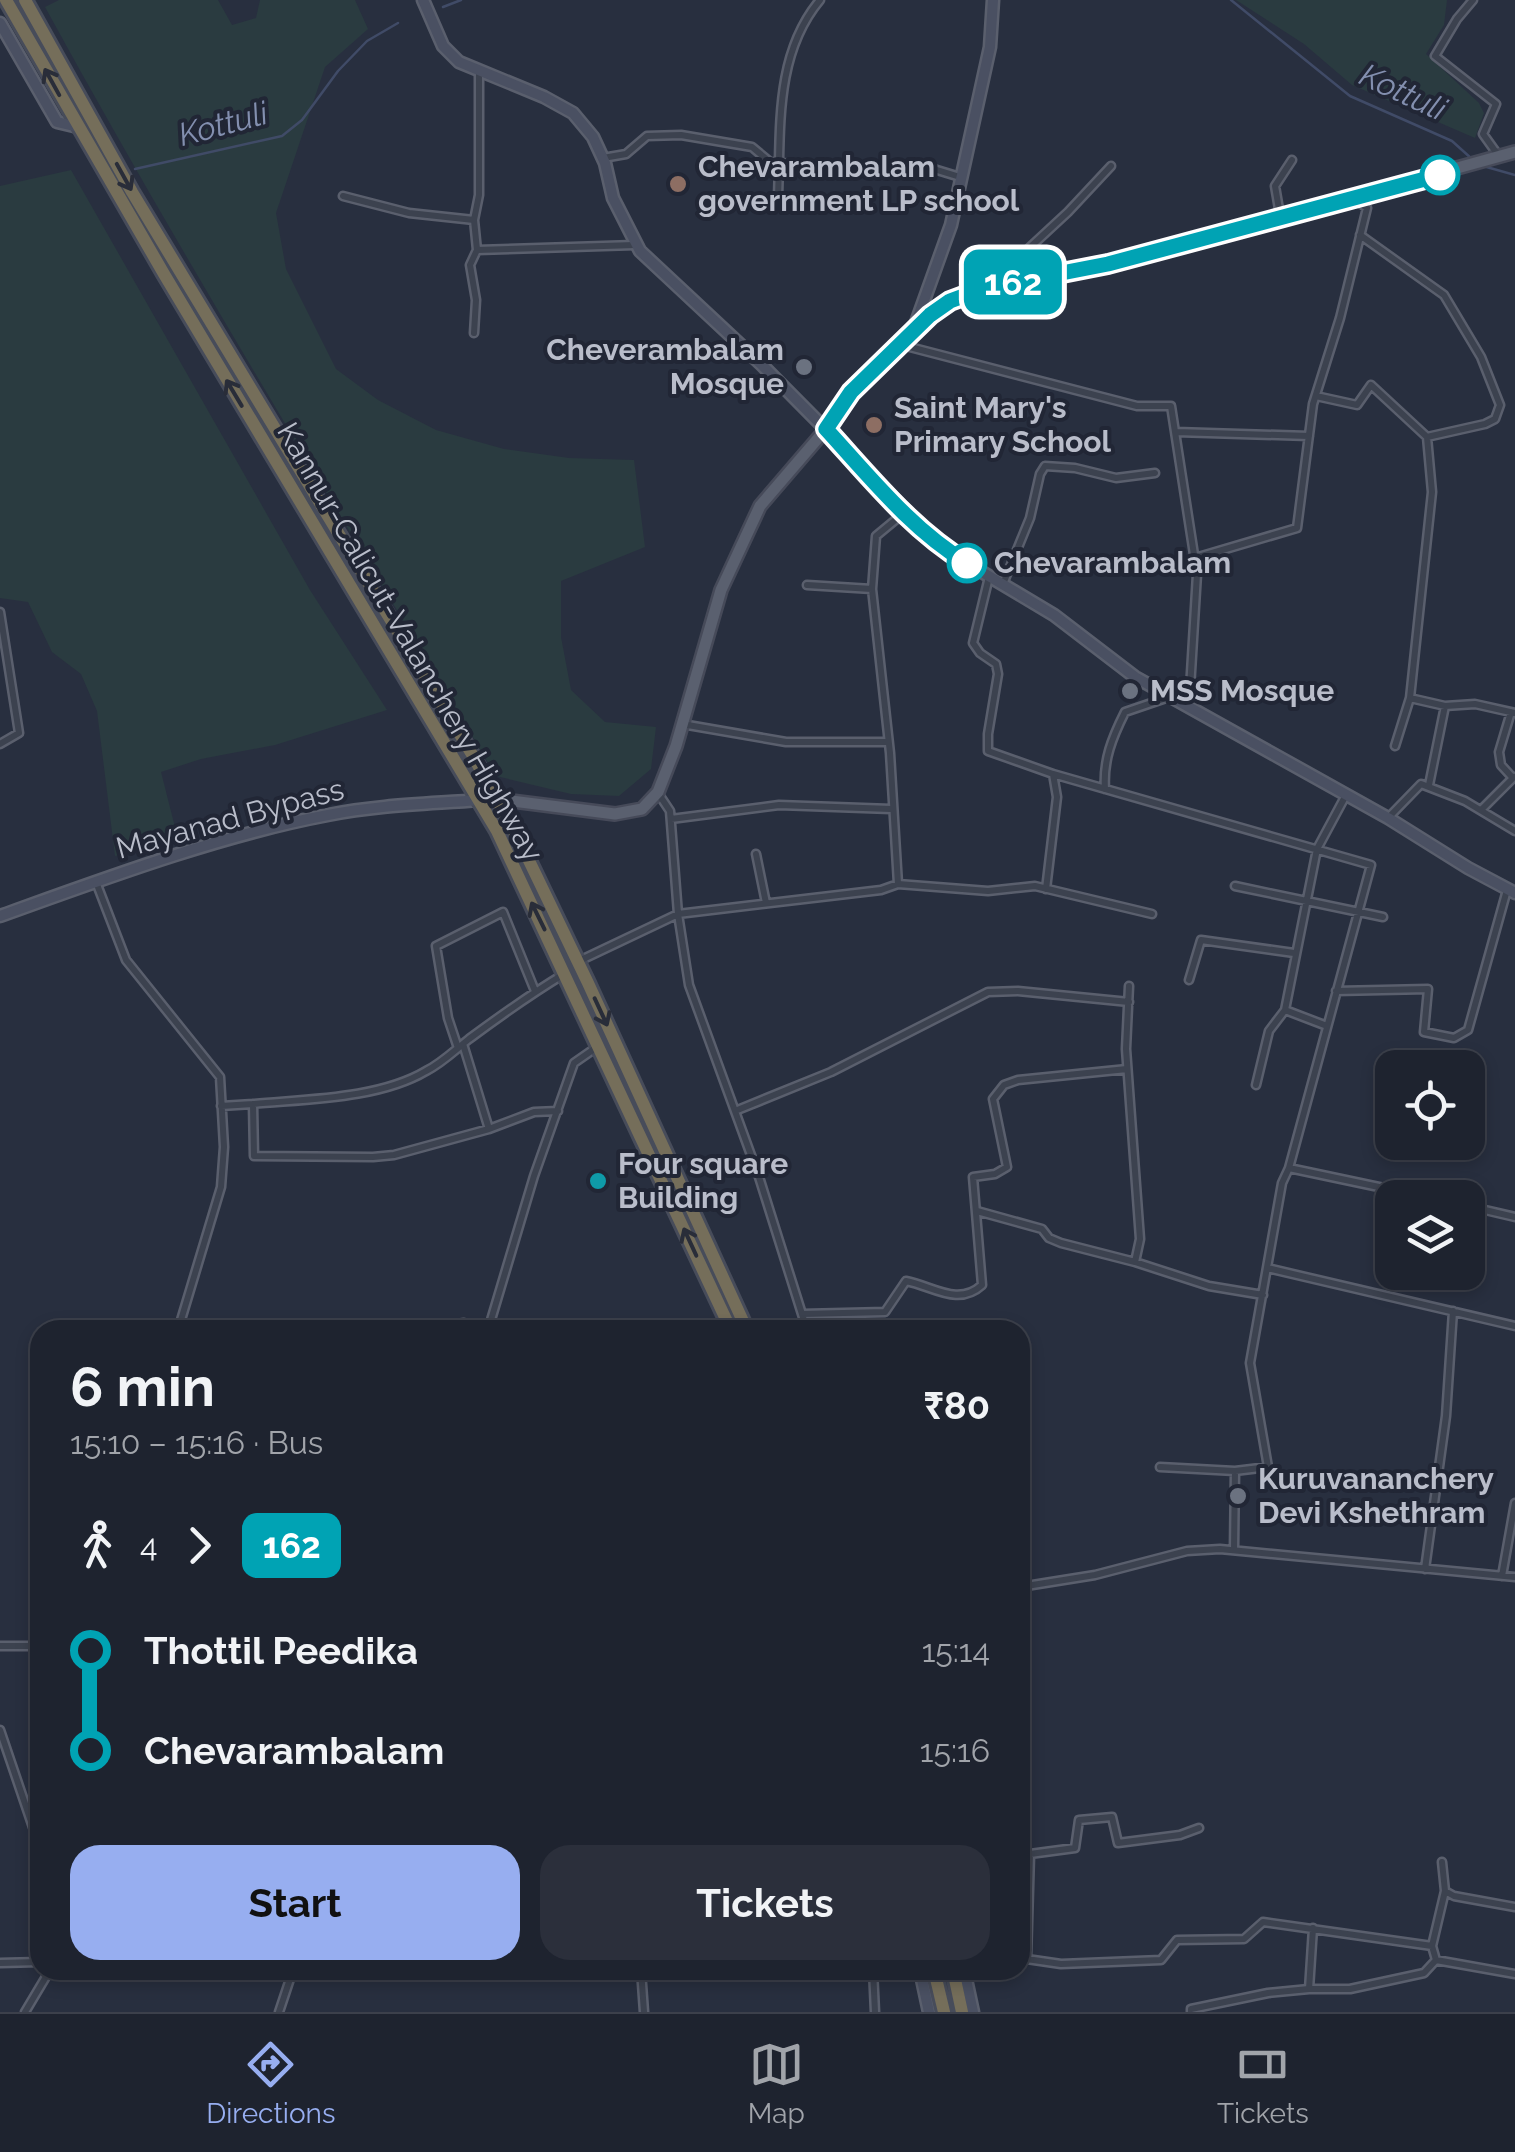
<!DOCTYPE html>
<meta charset="utf-8">
<style>
:root{--surface:#1e232f;--page:#2b2f3b;--text:#f1f3f6;--muted:#a1a4aa;--line:#3c404b;--accent:#97aef0}
body{margin:0;font-family:Raleway,sans-serif;background:var(--page);color:var(--text);height:100vh;display:flex;flex-direction:column;font-size:38px;white-space:nowrap}
*{box-sizing:border-box;margin:0}
p{font-size:32px;color:var(--muted)}
.icon{flex:none;width:55px;height:55px;fill:none;stroke:currentColor;stroke-width:2;stroke-linecap:round;stroke-linejoin:round}
.map{position:relative;flex:1;overflow:hidden}
.details{position:absolute;left:30px;top:1320px;width:1000px;height:660px;display:flex;flex-direction:column;background:var(--surface);border-radius:30px;box-shadow:0 5px 15px #0003,0 0 0 2px var(--line)}
.details>*{flex:none}
.badge{padding:0 20px;border-radius:15px;font-size:35px;line-height:65px}
.tools{position:absolute;left:1375px;top:1050px;display:grid;gap:20px}
.tools a{display:grid;place-items:center;width:110px;height:110px;border-radius:20px;background:var(--surface);box-shadow:0 5px 15px #0003,0 0 0 2px var(--line);font-size:50px}
.map>.badge{position:absolute;translate:-50% -50%;box-shadow:0 0 0 5px #fff}
.legs{display:flex;align-items:center;gap:15px;height:110px;padding:0 40px;font-size:32px}
.legs p{margin-inline-start:auto}
.overview{display:flex;align-items:center;justify-content:space-between;height:170px;padding:0 40px}
h1{font-size:55px;font-weight:700;line-height:75px}
.button{display:flex;gap:20px;margin-top:auto;padding:20px 40px}
.button a{flex:1;height:115px;border-radius:30px;background:var(--accent);color:#111;font-size:40px;font-weight:700;line-height:115px;text-align:center}
.button a+a{background:var(--page);color:var(--text)}
ul{padding:0 40px;list-style:none}
li{display:flex;align-items:center;gap:35px;height:100px;font-size:38px}
li i{display:grid;place-items:center;width:15px;height:100%;margin:0 12px;background:currentColor}
li i::after{content:'';width:25px;height:25px;margin:-12px;border:8px solid;border-radius:50%;background:var(--surface)}
li p{margin-inline-start:auto}
li:first-child i{background:linear-gradient(#0000 50%,currentColor 0)}
li:last-child i{background:linear-gradient(currentColor 50%,#0000 0)}
.menu{display:flex;justify-content:space-around;align-items:center;height:140px;border-top:2px solid var(--line);background:var(--surface);font-size:28px;color:var(--muted)}
.menu a{display:grid;justify-items:center;gap:5px}
.menu .active{color:var(--accent)}
.map>svg:first-child{display:block}
.green{fill:#2a3b40}
.lines{fill:none;stroke-linecap:round;stroke-linejoin:round}
.stream{stroke:#404b67;stroke-width:2.5}
.street-casing{stroke:#5a5f6d;stroke-width:11}
.secondary-casing{stroke:#5a5f6d;stroke-width:15}
.primary-casing{stroke:#464a59;stroke-width:16}
.highway-casing{stroke:#474c5a;stroke-width:18}
.street{stroke:#3c424f;stroke-width:6}
.secondary{stroke:#4a5062;stroke-width:10}
.primary{stroke:#5a606f;stroke-width:11}
.highway{stroke:#756e5a;stroke-width:12}
.oneway{stroke:#292d39}
.line-1-casing{stroke:#fff;stroke-width:22}
.line-1{stroke:#00a3b4;stroke-width:15}
.stop-1-dot{fill:#fff;stroke:#00a3b4;stroke-width:5}
.education-dot{fill:#8d6e63;stroke:#212635;stroke-width:4}
.worship-dot{fill:#6b7280;stroke:#212635;stroke-width:4}
.culture-dot{fill:#0f9aa8;stroke:#212635;stroke-width:4}
.labels{text-anchor:middle;stroke-width:8;stroke-linejoin:round;paint-order:stroke}
.poi-label{font-size:30px;font-weight:bold;fill:#b9bdca;stroke:#212635;text-anchor:start}
.stop-label{font-size:30px;font-weight:bold;fill:#b9bdca;stroke:#212635;text-anchor:start}
.street-label{font-size:30px;fill:#b9bdca;stroke:#212635}
.water-label{font-size:32px;font-style:italic;fill:#838faf;stroke:#212635}
</style>
<div class="map">
<svg width="1515" height="2012" viewBox="0 0 1515 2012">
<rect width="100%" height="100%" fill="#282f3f"/>
<path class="green" d="M 59,0 L 218,0 L 232,25 L 256,18 L 260,0 L 355,0 L 368,29 L 325,67 L 276,213 L 286,269 L 336,369 L 378,400 L 436,430 L 504,449 L 569,458 L 634,460 L 645,547 L 561,581 L 561,637 L 571,690 L 605,722 L 656,727 L 651,769 L 619,796 L 571,794 L 496,776 C 344,520 188,268 45,7 Z
M 1236,0 L 1447,0 L 1444,25 L 1426,54 L 1479,103 L 1484,113 L 1475,138 L 1352,85 L 1304,44 Z
M 71,170 L 310,590 L 387,710 L 275,745 L 201,759 L 161,772 L 178,839 L 115,856 L 97,711 L 81,674 L 52,652 L 28,602 L 0,598 L 0,186 Z"/>
<g class="lines">
<path class="stream" d="M 1231,0 L 1350,96 L 1452,141 L 1472,159
M 443,7 L 461,0
M 1483,166 L 1515,175
M 135,169 L 282,136 L 302,120 L 338,71 L 367,41 L 398,23"/>
<defs>
<path id="street" d="M 1473,0 L 1457,19 L 1435,56 L 1496,104 L 1483,134 L 1498,155
M 603,158 L 626,154 L 647,136 L 681,135 L 752,147 L 770,162 L 839,168 L 924,166 L 960,177
M 343,196 L 409,213 L 474,220
M 778,196 C 781,129 774,55 820,0
M 1280,215 L 1275,186 L 1292,160
M 1360,235 L 1444,295 L 1481,357 L 1500,405 L 1495,419 L 1485,424 L 1427,437 L 1432,492 L 1410,698 L 1395,746
M 477,250 L 635,245
M 1017,282 L 1027,250 L 1068,212 L 1111,166
M 474,333 L 476,300 L 470,265 L 477,250 L 474,220 L 479,195 L 479,71
M 902,345 L 1137,406 L 1171,406 L 1197,574 L 1189,705
M 1316,396 L 1357,405 L 1371,385 L 1427,437
M 1176,432 L 1309,436
M 1195,558 L 1297,528 L 1313,404 L 1340,318 L 1367,208 L 1352,197
M 989,577 L 973,643 L 980,653 L 996,664 L 998,674 L 988,734 L 988,751 L 1053,774 L 1057,797 L 1046,889
M 1003,584 L 1030,518 L 1040,474 L 1045,466 L 1075,468 L 1116,478 L 1155,473
M 807,585 L 872,589
M 0,612 L 19,733 L 0,744
M 1410,698 L 1445,706 L 1475,704 L 1515,713
M 1511,712 L 1499,752 L 1501,765 L 1512,777
M 682,724 L 786,742 L 887,742
M 1053,774 L 1371,865 L 1289,1168
M 1429,785 L 1445,706
M 1105,789 C 1103,760 1112,738 1125,712 L 1169,697
M 658,793 L 670,811 L 678,914 L 689,985 L 759,1177 L 807,1330
M 1481,810 L 1514,777
M 1388,818 L 1421,784 L 1465,801 L 1515,831
M 671,819 L 779,805 L 891,809
M 756,854 L 766,903
M 96,882 L 126,960 L 220,1077 L 224,1147 L 221,1187 L 178,1330
M 898,884 L 890,753 L 872,589 L 876,536 L 905,512
M 1235,886 L 1383,917
M 579,961 L 678,914 L 881,890 L 898,884 L 988,891 L 1035,886 L 1152,914
M 1189,980 L 1201,940 L 1294,953
M 1336,991 L 1428,989 L 1424,1032 L 1454,1038 L 1468,1030 L 1507,890
M 1327,1026 L 1285,1010 L 1317,849 L 1346,795
M 463,1044 L 489,1129 L 394,1155 L 373,1157 L 254,1156 L 253,1104 C 306,1099 379,1099 426,1071 C 442,1063 455,1050 469,1039 C 500,1016 531,994 564,974
M 458,1048 L 448,1018 L 436,946 L 503,912 L 535,991
M 1256,1085 L 1269,1031 L 1285,1010
M 221,1106 L 253,1104
M 735,1111 L 831,1072 L 988,992 L 1018,991 L 1129,1002
M 489,1129 L 534,1112 L 558,1111
M 1468,1206 L 1515,1217
M 977,1211 L 1042,1229 L 1049,1238 L 1061,1243 L 1135,1262 L 1140,1239 L 1126,1049 L 1129,986
M 1135,1262 L 1209,1286 L 1263,1295
M 1267,1268 L 1515,1326
M 802,1314 L 885,1312 L 906,1281 C 933,1286 958,1307 982,1285 L 973,1177 L 995,1174 L 1007,1167 L 993,1099 L 1004,1085 L 1018,1080 L 1127,1069
M 416,1330 L 464,1323 L 470,1330
M 488,1330 L 534,1176 L 574,1063 L 597,1047
M 1160,1467 L 1235,1471
M 1234,1550 L 1235,1471 L 1268,1467 L 1250,1363 L 1282,1183 L 1289,1168 L 1431,1198
M 1425,1569 L 1446,1416 L 1453,1311
M 1502,1576 L 1515,1503
M 1020,1587 L 1095,1575 L 1187,1551 L 1220,1549 L 1515,1577
M 0,1646 L 34,1646 L 40,1643
M 34,1646 L 37,1561
M 0,1730 L 40,1848
M 1442,1862 L 1445,1891 L 1454,1896 L 1515,1907
M 1445,1891 L 1432,1946 L 1436,1960 L 1515,1974
M 1020,1958 L 1061,1964 L 1161,1960 L 1177,1940 L 1244,1939 L 1263,1922 L 1432,1946
M 1027,1959 L 1030,1854 L 1075,1848 L 1079,1820 L 1112,1817 L 1118,1843 L 1180,1835 L 1199,1828
M 0,1963 L 40,1962
M 94,1970 L 118,1975
M 641,1970 L 644,2012
M 873,1970 L 875,2012
M 1309,1989 L 1350,1989 L 1424,1973 L 1436,1960
M 25,2012 L 50,1970
M 279,2012 L 293,1970
M 1191,2012 L 1191,2009 L 1268,1993 L 1309,1989 L 1313,1928"/>
<path id="secondary" d="M 423,0 L 443,46 L 459,62 L 544,97 L 573,113 L 593,137 L 605,163 L 613,198 L 640,251 L 761,364 L 945,550 L 1054,615 L 1135,677 L 1388,818 L 1468,868 L 1515,893
M 0,23 L 57,122 L 78,127
M 913,331 L 951,225 L 990,47 L 993,0
M 0,916 C 103,879 221,835 328,815 C 378,805 428,804 479,800
M 920,1970 L 929,2012
M 964,1970 L 973,2012"/>
<path id="primary" d="M 496,799 L 615,814 L 642,809 L 658,792 L 676,746 L 721,590 L 760,506 L 826,429 L 851,392 L 930,315 L 949,301 L 985,287 L 1109,264 L 1515,152"/>
<path id="highway" d="M 6,0 L 164,274 L 497,831 L 731,1330
M 25,0 L 132,192 L 473,756 L 521,844 L 588,983 L 747,1330
M 934,1970 L 944,2012
M 953,1970 L 962,2012"/>
</defs>
<use href="#street" class="street-casing"/>
<use href="#secondary" class="secondary-casing"/>
<use href="#primary" class="primary-casing"/>
<use href="#highway" class="highway-casing"/>
<use href="#street" class="street"/>
<use href="#secondary" class="secondary"/>
<use href="#primary" class="primary"/>
<use href="#highway" class="highway"/>
</g>
<defs><path id="oneway-shaft" d="M-6 0H5M1.5-3L5.5 0L1.5 3" fill="none" stroke-width="1.6" stroke-linecap="round" stroke-linejoin="round" transform="scale(2.5)"/></defs>
<g class="oneway">
<use href="#oneway-shaft" transform="translate(52 82) rotate(-119)"/>
<use href="#oneway-shaft" transform="translate(124 177) rotate(61)"/>
<use href="#oneway-shaft" transform="translate(234 393) rotate(-121)"/>
<use href="#oneway-shaft" transform="translate(538 916) rotate(-116)"/>
<use href="#oneway-shaft" transform="translate(601 1012) rotate(65)"/>
<use href="#oneway-shaft" transform="translate(690 1242) rotate(-115)"/>
</g>
<g class="lines">
<defs>
<path id="line-1" d="M 967,563 C 912,530 869,476 826,429 L 851,392 L 930,315 L 950,301 L 985,288 L 1108,264 L 1440,175"/>
</defs>
<use href="#line-1" class="line-1-casing"/>
<use href="#line-1" class="line-1"/>
</g>
<g class="stop-1-dot">
<circle cx="1440" cy="175" r="18"/>
<circle cx="967" cy="563" r="18"/>
</g>
<g class="education-dot">
<circle cx="678" cy="184" r="10"/>
<circle cx="874" cy="425" r="10"/>
</g>
<g class="worship-dot">
<circle cx="804" cy="367" r="10"/>
<circle cx="1130" cy="691" r="10"/>
<circle cx="1238" cy="1496" r="10"/>
</g>
<circle class="culture-dot" cx="598" cy="1181" r="10"/>
<g class="labels">
<g class="poi-label">
<text x="698" y="177">Chevarambalam<tspan x="698" dy="34">government LP school</tspan></text>
<text x="784" y="360" text-anchor="end">Cheverambalam<tspan x="784" dy="34">Mosque</tspan></text>
<text x="894" y="418">Saint Mary's<tspan x="894" dy="34">Primary School</tspan></text>
<text x="1150" y="701">MSS Mosque</text>
<text x="618" y="1174">Four square<tspan x="618" dy="34">Building</tspan></text>
<text x="1258" y="1489">Kuruvananchery<tspan x="1258" dy="34">Devi Kshethram</tspan></text>
</g>
<g class="stop-label">
<text x="994" y="573">Chevarambalam</text>
</g>
<g class="street-label">
<text transform="translate(410 642) rotate(60)" y="10">Kannur-Calicut-Valanchery Highway</text>
<text transform="translate(230 819) rotate(-15)" y="10">Mayanad Bypass</text>
</g>
<g class="water-label">
<text transform="translate(1403 92) rotate(25)" y="11">Kottuli</text>
<text transform="translate(223 124) rotate(-15)" y="11">Kottuli</text>
</g>
</g>
</svg>
<div class="tools">
<a><svg class="icon" aria-label="locate" viewBox="0 0 24 24"><circle cx="12" cy="12" r="6"/><path d="M12 2v4M12 18v4M2 12h4M18 12h4"/></svg></a>
<a><svg class="icon" aria-label="layers" viewBox="0 0 24 24"><path d="M12 4l9 5-9 5-9-5zM3 14l9 5 9-5"/></svg></a>
</div>
<b class="badge" style="left:1013px;top:282px;background:#00a3b4;color:#fff">162</b>
<section class="details">
<div class="overview"><div><h1>6 min</h1><p>15:10 – 15:16 · Bus</p></div><b>₹80</b></div>
<div class="legs"><svg class="icon" aria-label="walk" viewBox="0 0 24 24"><circle cx="13" cy="4" r="2"/><path d="M13 8l-2 6 4 7M11 14l-3 7M7 12l3-4h3l4 4"/></svg>4<svg class="icon" aria-label="forward" viewBox="0 0 24 24"><path d="M9 5l7 7-7 7"/></svg><b class="badge" style="background:#00a3b4;color:#fff">162</b></div>
<ul>
<li><i style="color:#00a3b4"></i><b>Thottil Peedika</b><p>15:14</p></li>
<li><i style="color:#00a3b4"></i><b>Chevarambalam</b><p>15:16</p></li>
</ul>
<div class="button"><a>Start</a><a>Tickets</a></div>
</section>
</div>
<nav class="menu">
<a class="active"><svg class="icon" aria-label="directions" viewBox="0 0 24 24"><path d="M12 3l9 9-9 9-9-9zM9 14v-3h6M13 9l2 2-2 2"/></svg>Directions</a>
<a><svg class="icon" aria-label="map" viewBox="0 0 24 24"><path d="M3 6l6-2 6 2 6-2v14l-6 2-6-2-6 2zM9 4v14M15 6v14"/></svg>Map</a>
<a><svg class="icon" aria-label="tickets" viewBox="0 0 24 24"><path d="M3 7h18v10H3zM15 7v10"/></svg>Tickets</a>
</nav>
